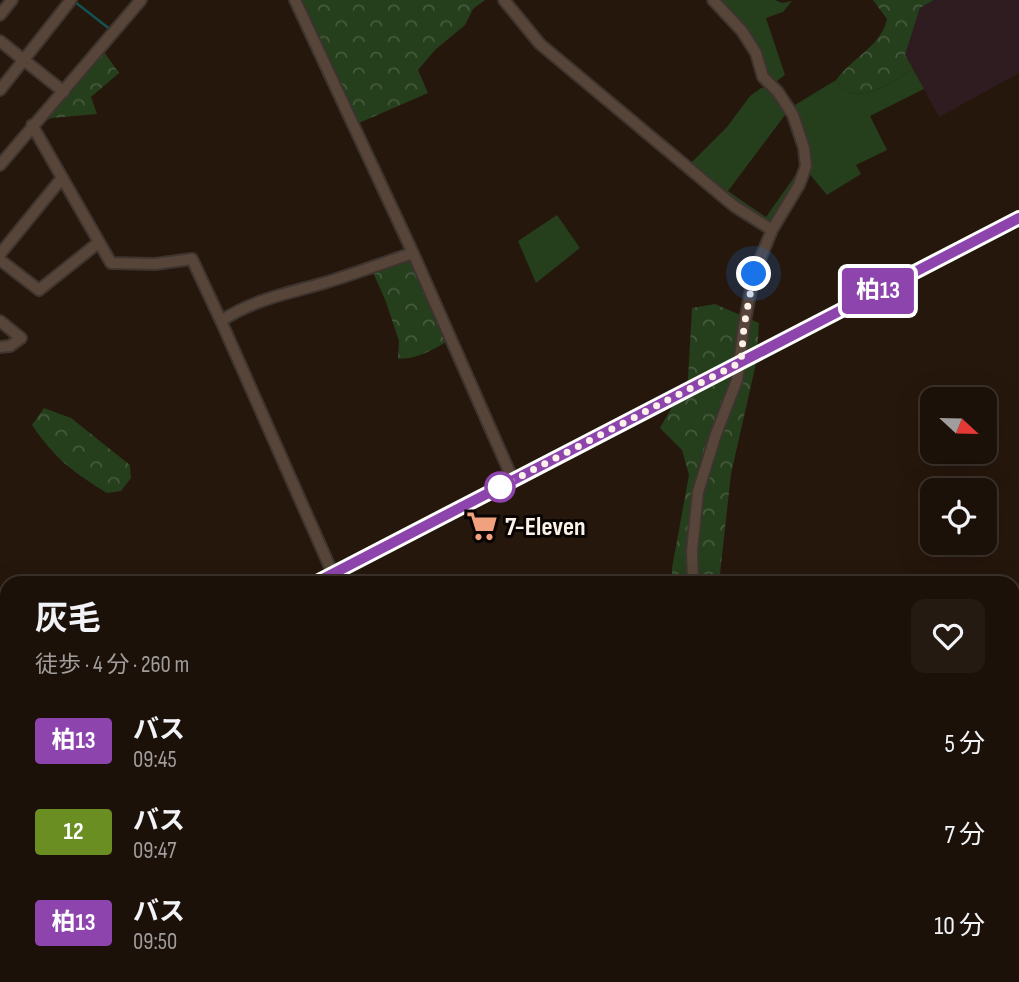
<!DOCTYPE html>
<html lang="ja">
<meta charset="utf-8">
<style>
:root{--surface:#1c1109;--page:#251a12;--text:#f1f3f6;--muted:#a09d9c;--line:#3a312a}
body{margin:0;font-family:"Sofia Sans Condensed","Noto Sans JP",sans-serif;background:var(--page);color:var(--text);height:100vh;display:flex;flex-direction:column;font-size:26px;white-space:nowrap}
*{box-sizing:border-box;margin:0}
p{font-size:23px;color:var(--muted)}
.icon{flex:none;width:38px;height:38px;fill:none;stroke:currentColor;stroke-width:2;stroke-linecap:round;stroke-linejoin:round}
.map{position:relative;flex:1;overflow:hidden}
.drawer{position:absolute;left:0px;top:576px;width:1020px;height:408px;display:flex;flex-direction:column;background:var(--surface);border-radius:21px 21px 0 0;box-shadow:0 7px 28px #0002,0 0 0 2px var(--line)}
.drawer>*{flex:none}
.badge{padding:0 14px;border-radius:5px;font-size:24px;line-height:46px}
.needle{width:46px;rotate:112deg}
.fabs{position:absolute;left:920px;top:387px;display:grid;gap:14px}
.fabs a{display:grid;place-items:center;width:77px;height:77px;border-radius:14px;background:var(--surface);box-shadow:0 7px 28px #0002,0 0 0 2px var(--line);font-size:35px}
.you{position:absolute;width:35px;height:35px;margin:-18px;border:5px solid #fff;border-radius:50%;background:#1a73e8;box-shadow:0 0 0 10px #1a73e833}
.map>.badge{position:absolute;translate:-50% -50%;box-shadow:0 0 0 4px #fff}
.round{display:grid;place-items:center;flex:none;width:74px;height:74px;border-radius:14px;background:var(--page)}
.headline{display:flex;align-items:center;justify-content:space-between;height:119px;padding:0 35px}
h1{font-size:33px;font-weight:700;line-height:52px}
ul{padding:0;list-style:none}
li{display:flex;align-items:center;gap:21px;height:91px;padding:0 35px}
li div{flex:1}
li b{display:block;font-size:26px}
li em{font-style:normal}
li .badge{min-width:77px;font-weight:700;text-align:center}
.map>svg:first-child{display:block}
.industrial{fill:#2f1c20}
.grass{fill:#253e1c}
.forest{fill:url(#forest-crowns)}
.lines{fill:none;stroke-linecap:round;stroke-linejoin:round}
.stream{stroke:#145152;stroke-width:2.5}
.minor-casing{stroke:#3e342f;stroke-width:14}
.major-casing{stroke:#3e342f;stroke-width:16}
.minor{stroke:#564538;stroke-width:10}
.major{stroke:#b17a83;stroke-width:12}
.line-casing{stroke:#fff;stroke-width:16}
.line{stroke:#8e44ad;stroke-width:10}
.walk{stroke:#fcf2ea;stroke-width:7;stroke-dasharray:0 12.6}
.stop-dot{fill:#fff;stroke:#8e44ad;stroke-width:3.5}
.labels{text-anchor:middle;stroke-width:6;stroke-linejoin:round;paint-order:stroke}
.poi-label{font-size:26px;font-weight:bold;fill:#fcf2ea;stroke:#0a0502;text-anchor:start}
</style>
<div class="map">
<svg width="1019" height="982" viewBox="0 0 1019 982">
<defs>
<pattern id="forest-crowns" width="20" height="18" patternUnits="userSpaceOnUse" patternTransform="scale(1.75)"><rect width="20" height="18" fill="#253e1c"/><path d="M2 6a3 3 0 1 1 6 0M12 15a3 3 0 1 1 6 0" fill="none" stroke="#465a3d"/></pattern>
</defs>
<rect width="100%" height="100%" fill="#26170c"/>
<path class="industrial" d="M 934,0 L 1019,0 L 1019,73 L 939,117 L 905,55 L 920,8 Z"/>
<path class="grass" d="M 716,0 L 775,0 L 782,3 L 792,1 L 783,12 L 766,18 L 785,75 L 773,84 Z
M 913,69 L 924,89 L 870,116 L 887,150 L 856,165 L 861,174 L 827,195 L 807,171 L 790,108 L 836,80 C 854,111 891,82 913,69 Z
M 769,87 L 788,111 L 728,191 L 766,217 L 804,163 L 804,168 L 772,226 L 737,205 L 690,164 L 727,127 L 750,96 L 761,88 Z
M 557,215 L 580,248 L 536,283 L 518,241 Z"/>
<path class="forest" d="M 300,0 L 485,0 L 473,9 L 465,25 L 435,50 L 418,70 L 428,93 L 359,123 Z
M 873,0 L 934,0 L 920,8 L 905,55 L 913,69 C 891,82 854,111 836,80 C 851,59 882,45 887,19 Z
M 104,52 L 119,73 L 91,97 L 97,114 L 52,118 L 40,122 Z
M 410,257 L 449,340 C 433,350 417,359 398,359 L 399,341 L 386,302 L 372,270 Z
M 715,304 L 759,323 L 757,359 L 731,474 L 719,583 L 672,583 L 672,568 L 689,475 L 682,450 L 660,428 L 688,379 L 692,308 Z
M 44,408 L 71,418 L 130,465 L 131,478 L 121,491 L 107,493 C 73,472 55,459 32,425 Z
M 1019,603 L 1019,841 L 1016,843 L 1013,838 L 1013,608 Z"/>
<g class="lines">
<path class="stream" d="M 75,2 L 111,30"/>
<defs>
<path id="minor" d="M 295,0 L 413,253 L 513,480
M 504,0 L 540,44 L 734,206 L 772,230
M 0,15 L 12,0
M 0,41 L 64,92
M 0,90 L 71,0
M 32,125 L 111,263 L 155,264 L 192,259 L 221,321
M 0,165 L 141,0
M 0,254 L 62,178
M 0,260 L 39,290 L 98,243
M 0,321 L 21,338 L 10,346 L 0,347
M 333,574 L 221,321 C 252,300 289,293 324,283 C 354,274 383,263 413,253
M 693,583 L 692,551 L 698,492 L 716,434 L 737,380 L 744,326 L 754,274 L 772,230 L 799,185 L 806,166 L 804,148 L 793,115 L 778,92 L 763,77 L 756,53 L 742,31 L 713,0
M 0,759 L 7,752
M 1013,850 L 1019,847
M 1013,887 L 1019,897
M 0,921 L 7,920
M 1013,943 L 1019,940
M 0,975 L 7,975
M 451,976 L 459,982
M 663,976 L 669,982
M 735,976 L 742,982
M 753,976 L 753,982
M 923,976 L 926,982
M 23,982 L 23,976
M 771,982 L 781,976 L 786,982
M 857,982 L 866,976
M 941,982 L 951,976"/>
<path id="major" d="M 315,583 L 1019,218
M 83,982 L 84,976"/>
</defs>
<use href="#minor" class="minor-casing"/>
<use href="#major" class="major-casing"/>
<use href="#minor" class="minor"/>
<use href="#major" class="major"/>
</g>
<g class="lines">
<defs>
<path id="line" d="M 315,583 L 1019,218"/>
</defs>
<use href="#line" class="line-casing"/>
<use href="#line" class="line"/>
<path class="walk" d="M 500,487 L 741,362 L 744,326 L 754,274"/>
</g>
<defs>
<symbol id="supermarket-bare" viewBox="-9 -9 18 18"><path d="M-6-5.5h2.5l.6 2H6L4.5 2H-2.5L-4.4-4H-6ZM-1.5 3.2a1.3 1.3 0 1 0 .1 0ZM3 3.2a1.3 1.3 0 1 0 .1 0Z" fill="#f1a17d" stroke="#0a0502" stroke-width="2.5" paint-order="stroke"/></symbol>
</defs>
<g fill-rule="evenodd">
<use href="#supermarket-bare" x="460" y="504" width="44" height="44"/>
</g>
<circle class="stop-dot" cx="500" cy="487" r="14"/>
<g class="labels">
<g class="poi-label">
<text x="505" y="535">7-Eleven</text>
</g>
</g>
</svg>
<div class="fabs">
<a><svg class="needle" viewBox="-14 -14 28 28"><path d="M0-13l5 13h-10z" fill="#e53935"/><path d="M0 13l5-13h-10z" fill="#a09d9c"/></svg></a>
<a><svg class="icon" aria-label="locate" viewBox="0 0 24 24"><circle cx="12" cy="12" r="6"/><path d="M12 2v4M12 18v4M2 12h4M18 12h4"/></svg></a>
</div>
<div class="you" style="left:754px;top:274px"></div>
<b class="badge" style="left:878px;top:291px;background:#8e44ad;color:#fff">柏13</b>
<section class="drawer">
<div class="headline"><div><h1>灰毛</h1><p>徒歩 · 4 分 · 260 m</p></div><a class="round"><svg class="icon" aria-label="heart" viewBox="0 0 24 24"><path d="M12 20l-8-8c-3-5 5-10 8-4 3-6 11-1 8 4z"/></svg></a></div>
<ul>
<li><span class="badge" style="background:#8e44ad;color:#fff">柏13</span><div><b>バス</b><p>09:45</p></div><em>5 分</em></li>
<li><span class="badge" style="background:#6b8e23;color:#fff">12</span><div><b>バス</b><p>09:47</p></div><em>7 分</em></li>
<li><span class="badge" style="background:#8e44ad;color:#fff">柏13</span><div><b>バス</b><p>09:50</p></div><em>10 分</em></li>
</ul>
</section>
</div>
